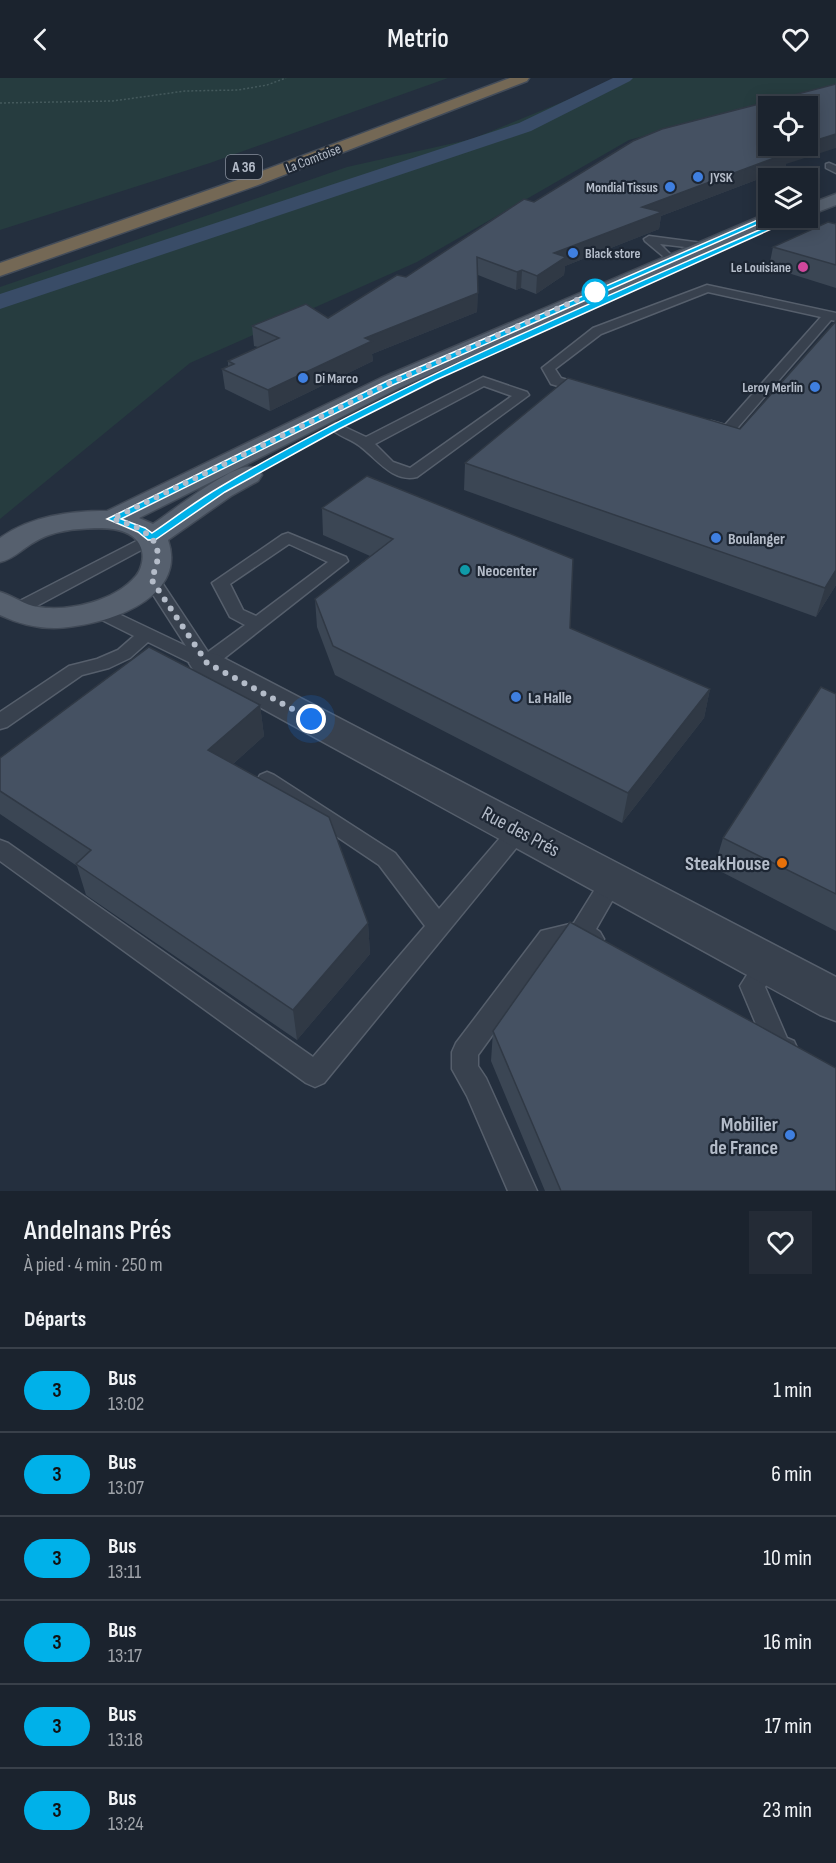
<!DOCTYPE html>
<html lang="fr">
<meta charset="utf-8">
<style>
:root{--surface:#1b232e;--page:#242b36;--text:#f1f3f6;--muted:#a0a4aa;--line:#39404a}
body{margin:0;font-family:"Sofia Sans Condensed",sans-serif;background:var(--page);color:var(--text);height:100vh;display:flex;flex-direction:column;font-size:22px;white-space:nowrap}
*{box-sizing:border-box;margin:0}
p{font-size:20px;color:var(--muted)}
.icon{flex:none;width:33px;height:33px;fill:none;stroke:currentColor;stroke-width:2;stroke-linecap:round;stroke-linejoin:round}
.map{position:relative;height:1113px;overflow:hidden}
.side{display:flex;flex-direction:column;background:var(--surface);flex:1}
.side>*{flex:none}
.badge{padding:0 12px;border-radius:20px;font-size:21px;line-height:39px}
.fabs{position:absolute;left:758px;top:18px;display:grid;gap:12px}
.fabs a{display:grid;place-items:center;width:60px;height:60px;border-radius:0px;background:var(--surface);box-shadow:0 3px 15px #0003,0 0 0 2px var(--line);font-size:30px}
.you{position:absolute;width:30px;height:30px;margin:-15px;border:4px solid #fff;border-radius:50%;background:#1a73e8;box-shadow:0 0 0 9px #1a73e833}
.map>.badge{position:absolute;translate:-50% -50%;box-shadow:0 0 0 3px #fff}
h2{padding:0 24px;font-size:22px;line-height:54px}
.round{display:grid;place-items:center;flex:none;width:63px;height:63px;border-radius:0px;background:var(--page)}
.overview{display:flex;align-items:center;justify-content:space-between;height:102px;padding:0 24px}
h1{font-size:28px;font-weight:600;line-height:45px}
ul{padding:0;list-style:none}
li{display:flex;align-items:center;gap:18px;height:84px;padding:0 24px;border-top:2px solid var(--line)}
li div{flex:1}
li b{display:block;font-size:22px}
li em{font-style:normal}
li .badge{min-width:66px;font-weight:700;text-align:center}
header{display:flex;justify-content:space-between;align-items:center;height:78px;padding:0 24px;background:var(--surface);font-size:27px;font-weight:600}
.map>svg:first-child{display:block}
.green{fill:#263c3f}
.lines{fill:none;stroke-linecap:round;stroke-linejoin:round}
.canal{fill:#394c67;fill-rule:evenodd}
.lane-casing{stroke:#565f6c;stroke-width:3}
.street-casing{stroke:#565f6c;stroke-width:3}
.primary-casing{stroke:#414a57;stroke-width:3}
.highway-casing{stroke:#434c59;stroke-width:3}
.path{stroke:#44595c;stroke-width:1.5;stroke-dasharray:2 2;stroke-linecap:butt}
.lane{fill:#38414e;fill-rule:evenodd}
.street{fill:#38414e;fill-rule:evenodd}
.primary{fill:#56606e;fill-rule:evenodd}
.highway{fill:#746855;fill-rule:evenodd}
.wall{fill:#3b4654}
.shaded-wall{fill:#303945}
.building{fill:#455162;stroke:#303945;stroke-width:1.5}
.line{fill:#00b1e9;stroke:#fff;stroke-width:1.5}
.walk{stroke:#b4bcc9;stroke-width:6;stroke-dasharray:0 10.8}
.shop-dot{fill:#3f7fe0;stroke:#1d2633;stroke-width:2}
.hotel-dot{fill:#d1479c;stroke:#1d2633;stroke-width:2}
.stop-dot{fill:#fff;stroke:#00b1e9;stroke-width:3}
.culture-dot{fill:#0f9aa8;stroke:#1d2633;stroke-width:2}
.food-dot{fill:#e8710a;stroke:#1d2633;stroke-width:2}
.labels{text-anchor:middle;stroke-width:4.5;stroke-linejoin:round;paint-order:stroke}
.far-street-label{font-size:14px;fill:#b4bcc9;stroke:#1d2633}
.far-poi-label{font-size:14px;font-weight:bold;fill:#b4bcc9;stroke:#1d2633;text-anchor:start}
.shield{fill:#1d2633;stroke:#878f9c;stroke-width:1.5}
.shield-label{font-size:15px;font-weight:bold;fill:#b4bcc9}
.poi-label{font-size:16px;font-weight:bold;fill:#b4bcc9;stroke:#1d2633;text-anchor:start}
.near-street-label{font-size:20px;fill:#b4bcc9;stroke:#1d2633}
.near-poi-label{font-size:20px;font-weight:bold;fill:#b4bcc9;stroke:#1d2633;text-anchor:end}
</style>
<header><svg class="icon" aria-label="back" viewBox="0 0 24 24"><path d="M15 5l-7 7 7 7"/></svg>Metrio<svg class="icon" aria-label="heart" viewBox="0 0 24 24"><path d="M12 20l-8-8c-3-5 5-10 8-4 3-6 11-1 8 4z"/></svg></header>
<div class="map">
<svg width="836" height="1113" viewBox="0 0 836 1113">
<rect width="100%" height="100%" fill="#242f3e"/>
<path class="green" d="M 0,0 L 448,0 L 210,85 L 0,152 Z
M 621,0 L 836,0 L 836,8 L 629,62 L 417,184 L 190,285 L 0,441 L 0,209 L 347,89 L 472,61 Z"/>
<g class="lines">
<path class="canal" d="M 613,0 L 633,0 L 630,3 L 531,53 L 0,231 L 0,216 L 519,45 Z"/>
<defs>
<path id="lane" d="M 829,85 L 836,88 L 836,95 L 826,90 L 826,86 Z
M 649,158 L 702,165 L 707,168 L 702,171 L 660,166 L 675,181 L 670,184 L 645,163 L 644,161 Z
M 707,207 L 836,235 L 836,243 L 831,242 L 733,355 C 725,357 710,353 704,347 L 711,343 L 725,347 L 821,239 L 708,214 L 601,256 L 555,291 L 561,300 L 591,309 L 593,312 L 591,315 L 586,316 L 551,306 L 542,290 L 593,250 Z
M 483,299 L 527,314 L 529,317 L 417,399 C 393,405 377,381 361,369 C 352,361 337,358 329,349 L 336,345 L 366,359 ZM 484,308 L 512,318 L 410,390 L 393,384 L 375,366 Z
M 152,455 L 160,460 L 158,463 L 20,537 L 8,537 L 5,533 L 8,529 Z
M 288,455 L 346,479 L 348,483 L 213,589 L 199,589 L 148,564 L 130,580 L 109,590 L 82,597 L 7,649 L 0,651 L 0,634 L 69,588 L 97,581 L 118,572 L 134,558 L 92,537 L 89,533 L 92,529 L 104,529 L 186,568 L 143,501 L 145,497 L 157,497 L 208,574 L 245,547 L 230,539 L 212,505 L 282,457 ZM 289,466 L 328,484 L 256,538 L 243,532 L 230,506 Z
M 267,694 L 274,697 L 395,775 L 439,831 L 512,746 L 520,744 L 528,746 L 531,752 L 324,1005 L 315,1009 L 306,1005 L 0,783 L 0,762 L 8,765 L 313,979 L 425,848 L 379,787 L 260,707 L 257,702 L 260,697 Z
M 613,793 L 621,795 L 624,802 L 596,851 L 600,854 L 604,861 L 600,868 L 592,871 L 578,865 L 556,869 L 478,977 L 478,988 L 486,1000 L 537,1113 L 508,1113 L 467,1018 L 452,991 L 452,974 L 456,965 L 541,853 L 574,845 L 605,795 Z
M 768,874 L 777,878 L 780,885 L 765,909 L 787,960 L 794,963 L 798,972 L 794,981 L 785,984 L 769,977 L 740,908 L 759,878 Z"/>
<path id="street" d="M 206,574 L 218,577 L 836,899 L 836,943 L 820,937 L 194,593 L 189,585 L 194,577 Z"/>
<path id="primary" d="M 836,116 L 836,127 L 807,138 L 807,127 Z
M 768,135 L 768,140 L 778,140 L 775,144 L 399,310 L 139,440 L 153,446 C 172,433 229,389 248,389 C 252,389 255,390 258,391 L 262,397 L 258,403 L 231,418 L 168,462 C 189,523 100,549 54,550 C 35,550 17,545 0,537 L 0,514 C 13,518 25,527 38,529 C 69,534 115,523 136,498 C 141,492 144,481 142,473 C 135,444 92,450 70,452 C 56,454 43,458 31,466 C 20,473 13,481 0,484 L 0,460 C 31,438 69,433 107,433 L 381,300 Z"/>
<path id="highway" d="M 510,0 L 529,0 L 527,3 L 258,107 L 0,198 L 0,185 L 246,99 Z"/>
</defs>
<use href="#lane" class="lane-casing"/>
<use href="#street" class="street-casing"/>
<use href="#primary" class="primary-casing"/>
<use href="#highway" class="highway-casing"/>
<path class="path" d="M 0,25 L 113,23 L 185,13 L 238,12 L 267,7 L 286,0"/>
<use href="#lane" class="lane"/>
<use href="#street" class="street"/>
<use href="#primary" class="primary"/>
<use href="#highway" class="highway"/>
</g>
<path class="wall" d="M 786,86 L 785,91 L 661,138 L 659,151 L 565,188 L 564,197 L 536,216 L 521,210 L 516,212 L 478,197 L 477,234 L 372,276 L 373,283 L 270,333 L 225,311 L 222,291 L 228,288 L 228,283 L 258,269 L 254,268 L 252,248 L 328,240 L 406,199 L 534,124 Z
M 836,146 L 836,210 L 769,189 L 773,169 Z
M 740,351 L 836,507 L 816,539 L 464,412 L 465,385 Z
M 367,398 L 570,550 L 710,611 L 704,640 L 622,745 L 335,597 L 317,549 L 315,521 L 370,478 L 323,457 L 322,430 Z
M 836,616 L 836,853 L 714,790 L 723,760 Z
M 260,627 L 264,658 L 233,686 L 368,845 L 370,876 L 297,962 L 86,817 L 77,788 L 0,736 L 0,680 Z
M 493,953 L 836,1113 L 545,1113 L 491,983 Z"/>
<path class="shaded-wall" d="M 836,56 L 836,70 L 786,86 L 785,91 L 661,138 L 659,151 L 565,188 L 564,197 L 536,216 L 537,198 L 554,175 L 642,129 L 780,73 L 798,68 L 807,68 L 807,65 Z
M 522,192 L 521,210 L 516,212 L 517,194 Z
M 478,215 L 477,234 L 372,276 L 373,283 L 270,333 L 268,312 L 365,260 Z
M 836,492 L 836,507 L 816,539 L 825,510 Z
M 710,611 L 704,640 L 622,745 L 628,715 Z
M 260,627 L 264,658 L 214,703 L 208,672 Z
M 368,845 L 370,876 L 297,962 L 293,932 Z"/>
<path class="building" d="M 836,6 L 836,56 L 807,65 L 807,28 L 768,28 L 768,68 L 798,68 L 780,73 L 788,75 L 642,129 L 662,134 L 554,175 L 566,179 L 537,198 L 522,192 L 517,194 L 477,179 L 478,215 L 365,260 L 372,263 L 268,312 L 222,291 L 234,286 L 228,283 L 279,260 L 252,248 L 306,226 L 328,240 L 397,197 L 406,199 L 524,121 L 534,124 L 633,63 L 662,51 Z
M 828,144 L 836,146 L 836,187 L 773,169 Z
M 836,243 L 836,492 L 825,510 L 465,385 L 568,300 L 740,351 Z
M 367,398 L 573,481 L 570,550 L 710,611 L 628,715 L 333,568 L 315,521 L 393,461 L 322,430 Z
M 149,569 L 260,627 L 208,672 L 329,739 L 368,845 L 293,932 L 76,786 L 91,772 L 0,713 L 0,680 Z
M 821,609 L 836,616 L 836,816 L 723,760 Z
M 570,844 L 836,990 L 836,1113 L 561,1113 L 493,953 Z"/>
<path class="line" d="M 767,138 L 772,140 L 393,307 L 121,441 L 145,450 L 152,455 C 174,440 196,423 220,409 C 401,302 598,223 791,138 L 796,140 L 436,302 L 339,351 L 225,414 L 155,462 L 148,462 L 138,454 L 107,441 L 387,303 Z"/>
<g class="lines">
<path class="walk" d="M 311,641 L 207,585 L 151,501 C 170,463 146,450 112,441 L 390,305 L 595,214"/>
</g>
<g class="shop-dot">
<circle cx="698" cy="99" r="6"/>
<circle cx="670" cy="109" r="6"/>
<circle cx="573" cy="175" r="6"/>
<circle cx="303" cy="300" r="6"/>
<circle cx="815" cy="309" r="6"/>
<circle cx="716" cy="460" r="6"/>
<circle cx="516" cy="619" r="6"/>
<circle cx="790" cy="1057" r="6"/>
</g>
<circle class="hotel-dot" cx="803" cy="189" r="6"/>
<circle class="stop-dot" cx="595" cy="214" r="12"/>
<circle class="culture-dot" cx="465" cy="492" r="6"/>
<circle class="food-dot" cx="782" cy="785" r="6"/>
<g class="labels">
<g class="far-street-label">
<text transform="translate(313 80) rotate(-21)" y="5">La Comtoise</text>
</g>
<g class="far-poi-label">
<text x="710" y="104">JYSK</text>
<text x="658" y="114" text-anchor="end">Mondial Tissus</text>
<text x="585" y="180">Black store</text>
<text x="791" y="194" text-anchor="end">Le Louisiane</text>
<text x="315" y="305">Di Marco</text>
<text x="803" y="314" text-anchor="end">Leroy Merlin</text>
</g>
<rect class="shield" x="226" y="77" width="36" height="24" rx="4.5"/>
<g class="shield-label">
<text x="244" y="94">A 36</text>
</g>
<g class="poi-label">
<text x="728" y="466">Boulanger</text>
<text x="477" y="498">Neocenter</text>
<text x="528" y="625">La Halle</text>
</g>
<g class="near-street-label">
<text transform="translate(521 753) rotate(28)" y="7">Rue des Prés</text>
</g>
<g class="near-poi-label">
<text x="770" y="792">SteakHouse</text>
<text x="778" y="1053">Mobilier<tspan x="778" dy="23">de France</tspan></text>
</g>
</g>
</svg>
<div class="fabs">
<a><svg class="icon" aria-label="locate" viewBox="0 0 24 24"><circle cx="12" cy="12" r="6"/><path d="M12 2v4M12 18v4M2 12h4M18 12h4"/></svg></a>
<a><svg class="icon" aria-label="layers" viewBox="0 0 24 24"><path d="M12 4l9 5-9 5-9-5zM3 14l9 5 9-5"/></svg></a>
</div>
<div class="you" style="left:311px;top:641px"></div>
</div>
<section class="side">
<div class="overview"><div><h1>Andelnans Prés</h1><p>À pied · 4 min · 250 m</p></div><a class="round"><svg class="icon" aria-label="heart" viewBox="0 0 24 24"><path d="M12 20l-8-8c-3-5 5-10 8-4 3-6 11-1 8 4z"/></svg></a></div>
<h2>Départs</h2>
<ul>
<li><span class="badge" style="background:#00b1e9;color:#111">3</span><div><b>Bus</b><p>13:02</p></div><em>1 min</em></li>
<li><span class="badge" style="background:#00b1e9;color:#111">3</span><div><b>Bus</b><p>13:07</p></div><em>6 min</em></li>
<li><span class="badge" style="background:#00b1e9;color:#111">3</span><div><b>Bus</b><p>13:11</p></div><em>10 min</em></li>
<li><span class="badge" style="background:#00b1e9;color:#111">3</span><div><b>Bus</b><p>13:17</p></div><em>16 min</em></li>
<li><span class="badge" style="background:#00b1e9;color:#111">3</span><div><b>Bus</b><p>13:18</p></div><em>17 min</em></li>
<li><span class="badge" style="background:#00b1e9;color:#111">3</span><div><b>Bus</b><p>13:24</p></div><em>23 min</em></li>
</ul>
</section>
